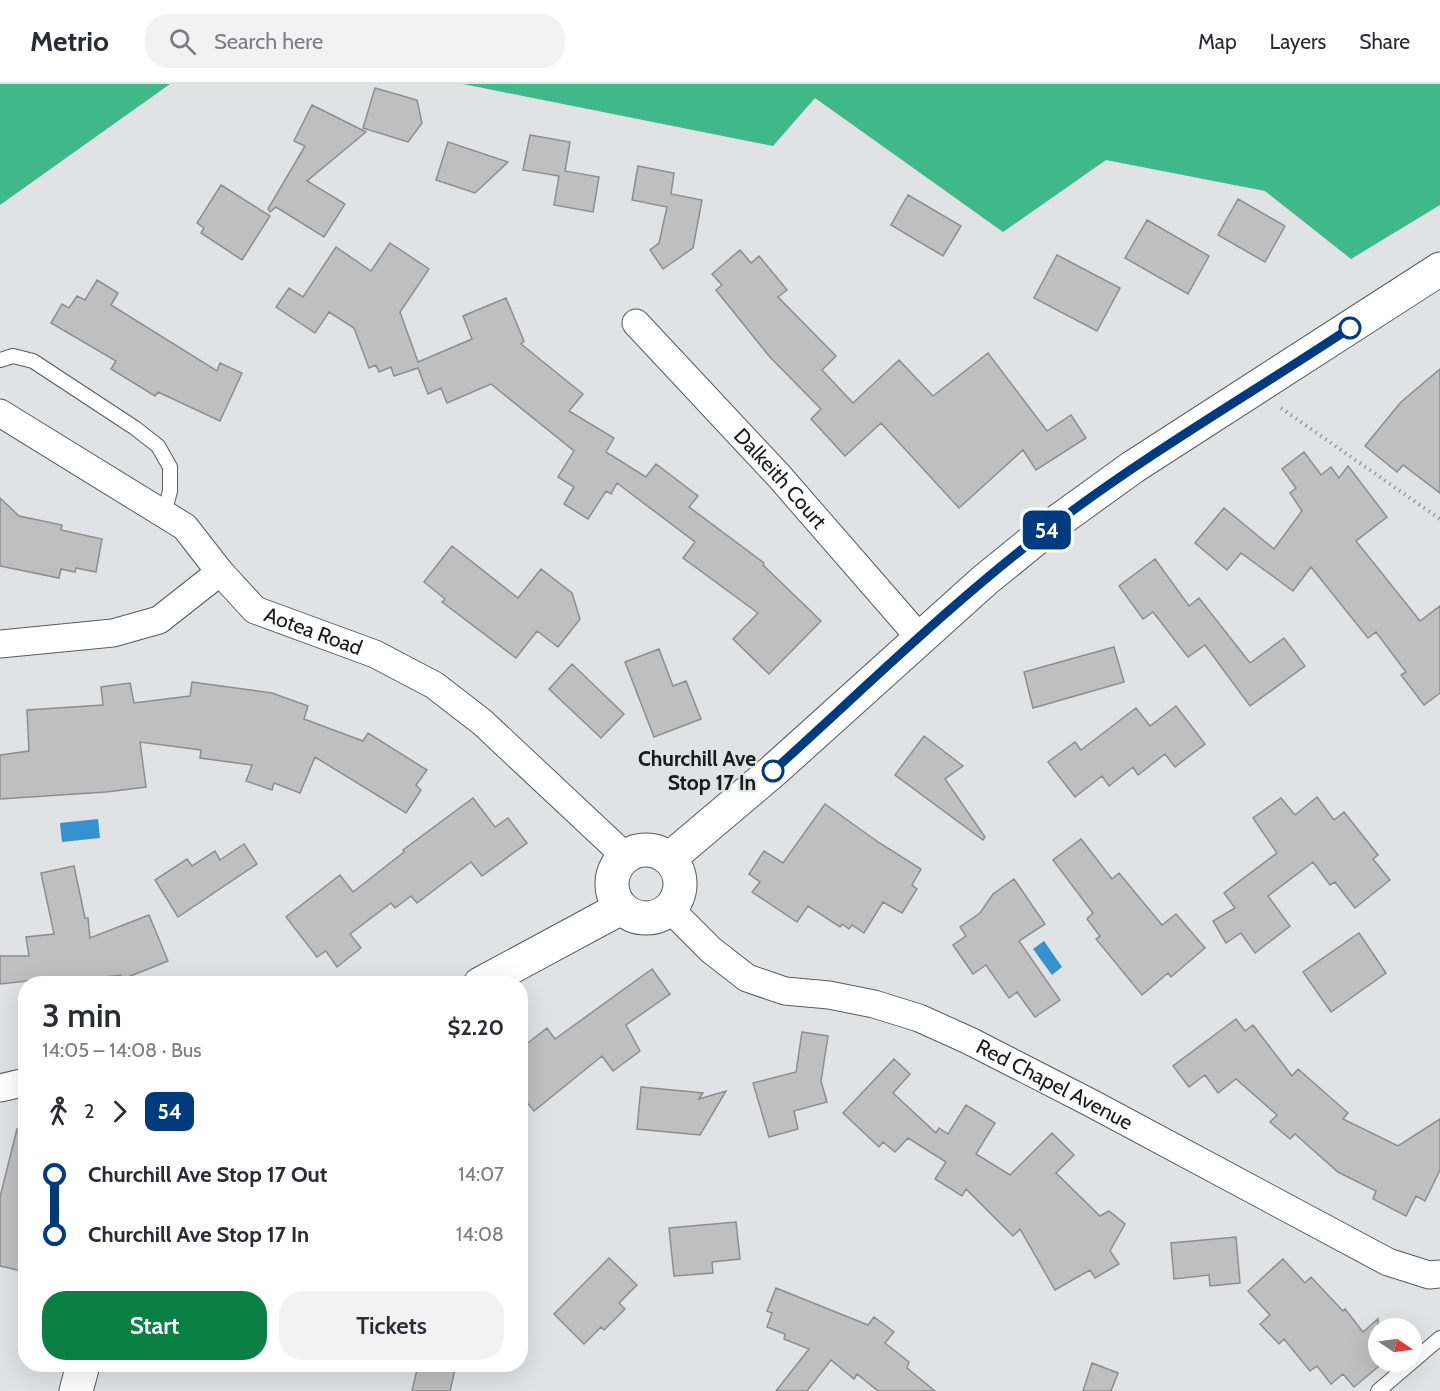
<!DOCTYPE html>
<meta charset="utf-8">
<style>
:root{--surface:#fff;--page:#f2f2f3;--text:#2b2b33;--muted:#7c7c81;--line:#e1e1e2;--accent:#0b8043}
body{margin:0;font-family:Cabin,sans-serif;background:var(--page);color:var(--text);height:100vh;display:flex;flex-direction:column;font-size:22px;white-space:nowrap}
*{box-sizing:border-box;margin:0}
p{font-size:20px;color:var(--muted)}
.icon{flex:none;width:33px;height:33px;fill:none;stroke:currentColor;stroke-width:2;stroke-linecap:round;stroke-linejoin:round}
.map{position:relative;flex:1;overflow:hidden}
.details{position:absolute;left:18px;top:892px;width:510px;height:396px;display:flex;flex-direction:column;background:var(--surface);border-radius:24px;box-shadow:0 6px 24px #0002}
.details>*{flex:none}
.badge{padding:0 12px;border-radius:9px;font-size:21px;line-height:39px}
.needle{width:39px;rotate:103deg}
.fabs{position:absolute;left:1368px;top:1234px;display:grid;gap:12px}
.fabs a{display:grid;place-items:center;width:54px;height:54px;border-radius:50%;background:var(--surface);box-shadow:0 6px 24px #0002;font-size:30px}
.map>.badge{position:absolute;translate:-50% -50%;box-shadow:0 0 0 3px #fff}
.legs{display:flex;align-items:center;gap:9px;height:66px;padding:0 24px;font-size:20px}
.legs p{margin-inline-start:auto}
.head{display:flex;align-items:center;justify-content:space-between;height:102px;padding:0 24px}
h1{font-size:33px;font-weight:600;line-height:45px}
.cta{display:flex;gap:12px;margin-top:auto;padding:12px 24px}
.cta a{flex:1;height:69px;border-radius:24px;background:var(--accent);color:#fff;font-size:24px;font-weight:600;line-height:69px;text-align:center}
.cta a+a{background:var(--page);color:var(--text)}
ul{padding:0 24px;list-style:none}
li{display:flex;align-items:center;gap:21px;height:60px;font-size:22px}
li i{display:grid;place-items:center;width:9px;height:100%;margin:0 8px;background:currentColor}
li i::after{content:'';width:15px;height:15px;margin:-8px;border:4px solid;border-radius:50%;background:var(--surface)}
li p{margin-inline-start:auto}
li:first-child i{background:linear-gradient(#0000 50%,currentColor 0)}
li:last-child i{background:linear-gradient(currentColor 50%,#0000 0)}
header{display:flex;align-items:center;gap:36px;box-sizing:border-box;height:84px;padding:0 30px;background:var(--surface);border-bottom:2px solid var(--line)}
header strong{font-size:28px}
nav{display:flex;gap:33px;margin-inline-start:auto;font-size:21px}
.search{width:420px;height:54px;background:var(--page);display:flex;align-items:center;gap:15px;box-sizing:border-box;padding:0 21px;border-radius:24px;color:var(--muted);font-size:22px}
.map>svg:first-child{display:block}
.forest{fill:#3fb88b}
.water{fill:#3591cf}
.building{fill:#c0bfc0;stroke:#8e8d8e;stroke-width:1.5}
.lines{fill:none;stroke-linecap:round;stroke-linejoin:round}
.service-casing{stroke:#595a5b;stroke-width:16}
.minor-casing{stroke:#595a5b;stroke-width:29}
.tertiary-casing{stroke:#595a5b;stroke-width:35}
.path{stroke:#989a9b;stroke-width:4;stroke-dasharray:1.5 4.5;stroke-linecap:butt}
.service{stroke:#fff;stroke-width:14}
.minor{stroke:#fff;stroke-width:27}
.tertiary{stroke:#fff;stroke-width:33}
.line-1-casing{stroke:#fff;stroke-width:14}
.line-1{stroke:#003b80;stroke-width:9}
.stop-1-dot{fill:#fff;stroke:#003b80;stroke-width:3}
.labels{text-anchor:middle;stroke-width:4.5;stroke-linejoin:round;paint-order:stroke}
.street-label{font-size:21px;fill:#191a1a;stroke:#e0e2e3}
.stop-label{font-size:21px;font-weight:bold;fill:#191a1a;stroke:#e0e2e3;text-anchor:end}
</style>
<header>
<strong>Metrio</strong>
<div class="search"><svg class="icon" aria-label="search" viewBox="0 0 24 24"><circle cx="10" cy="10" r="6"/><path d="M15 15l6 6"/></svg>Search here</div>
<nav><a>Map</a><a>Layers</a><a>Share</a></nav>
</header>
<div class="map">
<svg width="1440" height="1307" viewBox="0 0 1440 1307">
<rect width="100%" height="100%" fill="#e0e2e3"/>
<path class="forest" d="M 0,0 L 170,0 L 0,121 Z
M 463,0 L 1440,0 L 1440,121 L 1351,175 L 1265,107 L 1106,76 L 1003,148 L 815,14 L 773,62 Z"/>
<path class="water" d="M 98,735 L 100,754 L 62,758 L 60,739 Z
M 1044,857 L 1062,883 L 1052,891 L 1033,865 Z"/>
<path class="building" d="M 375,4 L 417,16 L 422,39 L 408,58 L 363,44 Z
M 312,21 L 366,48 L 307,97 L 345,120 L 324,153 L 276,123 L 270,128 L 268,125 L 305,62 L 294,57 Z
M 530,51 L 570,58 L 565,87 L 599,93 L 593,128 L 554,121 L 559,92 L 523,86 Z
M 448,58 L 508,78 L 475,109 L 436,96 Z
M 638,82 L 674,89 L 671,110 L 702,116 L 693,164 L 663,185 L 650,166 L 659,159 L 667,123 L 632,116 Z
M 221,101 L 270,132 L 242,176 L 201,149 L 204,144 L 197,139 Z
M 908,111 L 961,142 L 943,172 L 891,141 Z
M 1238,115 L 1285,142 L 1265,178 L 1218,151 Z
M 1147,136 L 1209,172 L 1188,210 L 1125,174 Z
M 390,159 L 429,185 L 400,228 L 418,278 L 472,255 L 463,232 L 506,214 L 524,257 L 521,260 L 583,310 L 569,327 L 614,354 L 606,368 L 646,393 L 656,380 L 698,412 L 689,423 L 764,479 L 763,481 L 821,537 L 769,590 L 733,555 L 758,529 L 683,474 L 695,458 L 617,399 L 611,410 L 606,407 L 588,435 L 564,420 L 574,403 L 558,393 L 574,367 L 491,300 L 447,319 L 441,304 L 428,310 L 418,284 L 394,292 L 391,283 L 379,288 L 376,281 L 369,284 L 354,244 L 329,228 L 315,249 L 276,223 L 289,204 L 303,213 L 336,163 L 371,187 Z
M 740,166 L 751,179 L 759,172 L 787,206 L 778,213 L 836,272 L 822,286 L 853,319 L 899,276 L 933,312 L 988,269 L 1047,347 L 1071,331 L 1086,354 L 1036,386 L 1023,366 L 959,424 L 881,339 L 845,372 L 811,335 L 821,325 L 769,272 L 716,206 L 722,201 L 712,190 Z
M 1057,171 L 1120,204 L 1097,247 L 1034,214 Z
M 97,196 L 118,209 L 111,221 L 217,287 L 220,279 L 242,289 L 220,337 L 158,308 L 155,312 L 111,285 L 116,277 L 51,239 L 62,220 L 69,224 L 77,212 L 85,216 Z
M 1440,285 L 1440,409 L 1403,381 L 1397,388 L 1365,362 L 1401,318 Z
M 1304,368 L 1321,391 L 1331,383 L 1339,394 L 1348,382 L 1387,433 L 1356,457 L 1420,537 L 1440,522 L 1440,609 L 1424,621 L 1401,591 L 1406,588 L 1376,548 L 1368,554 L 1311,483 L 1293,507 L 1241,469 L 1227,486 L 1195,459 L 1224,424 L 1274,465 L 1302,427 L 1290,409 L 1296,404 L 1282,385 Z
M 0,414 L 19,432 L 62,441 L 61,446 L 102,455 L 96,488 L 76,484 L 75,488 L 61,485 L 59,494 L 0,482 Z
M 452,462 L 518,514 L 541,485 L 572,509 L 580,535 L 558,563 L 537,547 L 516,574 L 442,518 L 445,515 L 424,498 Z
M 1155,475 L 1189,522 L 1199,514 L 1250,579 L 1284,554 L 1305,582 L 1250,622 L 1205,561 L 1188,573 L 1153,528 L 1143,535 L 1119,502 Z
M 1114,563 L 1124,598 L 1033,624 L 1024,588 Z
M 659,565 L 673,602 L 686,597 L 701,635 L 654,653 L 625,578 Z
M 572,580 L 624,630 L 601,654 L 549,605 Z
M 192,598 L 272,609 L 308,622 L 304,635 L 363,657 L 368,649 L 427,686 L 416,701 L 421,706 L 406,729 L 315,673 L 300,709 L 274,699 L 272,706 L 246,697 L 252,681 L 200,674 L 201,666 L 140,658 L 146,703 L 106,708 L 0,715 L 0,671 L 29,667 L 27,626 L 103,621 L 101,603 L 130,599 L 134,619 L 190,612 Z
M 1176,622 L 1205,660 L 1175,683 L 1165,670 L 1138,691 L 1133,683 L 1109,702 L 1102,692 L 1075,713 L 1048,678 L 1075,658 L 1081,666 L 1136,624 L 1150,642 Z
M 924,652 L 963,682 L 945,695 L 985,753 L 983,756 L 895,691 Z
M 1317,713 L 1334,736 L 1344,728 L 1378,771 L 1373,775 L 1390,796 L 1355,824 L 1335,798 L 1330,801 L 1313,778 L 1268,812 L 1290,842 L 1255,869 L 1241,849 L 1226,859 L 1213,837 L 1235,824 L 1224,809 L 1277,769 L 1253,734 L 1281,714 L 1295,731 Z
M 473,714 L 495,743 L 508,734 L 527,759 L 482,792 L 471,778 L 417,819 L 411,812 L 395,824 L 391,819 L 350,850 L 361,864 L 337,883 L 326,867 L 317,873 L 286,833 L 340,791 L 353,808 L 404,768 L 403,766 Z
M 825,720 L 878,758 L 921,785 L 912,801 L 917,805 L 902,829 L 883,818 L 864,849 L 852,841 L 849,845 L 842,840 L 840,843 L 808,822 L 797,838 L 752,808 L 760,798 L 749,790 L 764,767 L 783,779 Z
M 1081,755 L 1112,795 L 1119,789 L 1162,841 L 1176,830 L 1205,864 L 1171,893 L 1168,889 L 1142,911 L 1096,855 L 1100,852 L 1087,835 L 1093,829 L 1053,776 Z
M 244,760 L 257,780 L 178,833 L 155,796 L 187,775 L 192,782 L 215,767 L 220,776 Z
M 74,782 L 85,834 L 88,834 L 90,854 L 149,831 L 168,877 L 123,895 L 121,891 L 53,899 L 53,894 L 0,900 L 0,872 L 29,872 L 26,853 L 54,850 L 41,789 Z
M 1014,795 L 1045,840 L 1019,857 L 1060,916 L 1035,933 L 1017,908 L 1009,914 L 986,881 L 973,890 L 953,861 L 966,852 L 960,843 L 980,829 L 993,810 Z
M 1359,849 L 1386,889 L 1331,928 L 1303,888 Z
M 652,885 L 670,910 L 626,941 L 640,967 L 613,987 L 602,972 L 534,1027 L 520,1010 L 520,965 L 547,944 L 555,955 Z
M 1236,935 L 1245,947 L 1253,941 L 1292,992 L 1298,985 L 1348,1029 L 1343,1035 L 1398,1062 L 1440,1035 L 1440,1086 L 1425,1117 L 1416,1112 L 1406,1132 L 1373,1115 L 1376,1107 L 1338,1088 L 1295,1050 L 1290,1055 L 1270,1038 L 1277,1031 L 1236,995 L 1218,1009 L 1205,991 L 1189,1003 L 1173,982 Z
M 802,948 L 828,952 L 821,997 L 827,1018 L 794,1027 L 798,1045 L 769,1053 L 753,999 L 796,988 Z
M 894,975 L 910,990 L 893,1009 L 936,1049 L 939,1044 L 948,1050 L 966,1021 L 995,1039 L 976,1070 L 1010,1091 L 1052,1049 L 1074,1071 L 1056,1089 L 1100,1132 L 1109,1127 L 1125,1140 L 1110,1167 L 1119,1180 L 1095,1194 L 1090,1186 L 1055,1206 L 1020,1145 L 1013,1152 L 966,1105 L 962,1112 L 935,1095 L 946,1078 L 908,1054 L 895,1068 L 883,1058 L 879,1063 L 843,1029 Z
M 641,1003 L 703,1009 L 699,1015 L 726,1007 L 700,1051 L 637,1045 Z
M 17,1045 L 26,1046 L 26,1188 L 0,1182 L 0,1113 Z
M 736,1138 L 740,1175 L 712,1178 L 713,1189 L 674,1192 L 669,1144 Z
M 1236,1153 L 1240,1199 L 1210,1202 L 1209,1191 L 1174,1195 L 1171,1159 Z
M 609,1174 L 637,1201 L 619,1219 L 625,1225 L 604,1246 L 601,1243 L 584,1260 L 554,1230 Z
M 1283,1175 L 1305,1199 L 1311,1193 L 1343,1227 L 1345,1225 L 1363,1248 L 1378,1235 L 1378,1283 L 1354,1303 L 1343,1290 L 1331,1300 L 1317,1282 L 1310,1287 L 1284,1255 L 1279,1260 L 1260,1240 L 1270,1231 L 1248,1207 Z
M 776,1204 L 868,1241 L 874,1233 L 894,1248 L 885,1259 L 909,1278 L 907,1284 L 935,1307 L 878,1307 L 857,1290 L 854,1295 L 831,1276 L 807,1307 L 776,1307 L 809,1265 L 784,1255 L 785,1250 L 767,1243 L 772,1229 L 767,1227 Z
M 1092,1279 L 1118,1289 L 1111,1307 L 1083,1307 Z
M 418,1281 L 456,1281 L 450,1307 L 412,1307 Z"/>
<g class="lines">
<defs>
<path id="service" d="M 0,276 L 13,272 L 33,277 L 135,344 L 158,362 L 170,383 L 170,407 L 164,430
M 1378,1307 L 1440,1254"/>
<g id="minor">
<path id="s1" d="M 636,239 L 779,392 L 920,554"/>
<path id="s2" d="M 0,329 L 185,443 L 220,488 L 255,526 L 375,570 L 434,601 L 482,638 L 625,772"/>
<path d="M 0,560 L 113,549 L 159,536 L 220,488"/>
<path id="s3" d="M 670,825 L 711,866 L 747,894 L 785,907 L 829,911 L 874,920 L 919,934 L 970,957 L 1091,1019 L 1388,1178 L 1429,1191 L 1440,1190"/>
<path d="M 0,1004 L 26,998"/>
</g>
<path id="tertiary" d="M612 800a34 34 0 1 1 68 0a34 34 0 1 1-68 0Z
M 669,775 L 773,687 L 985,496 L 1054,440 L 1133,383 L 1440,185
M 480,900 L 621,824
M 76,1307 L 83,1281"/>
</defs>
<use href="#service" class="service-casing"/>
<use href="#minor" class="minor-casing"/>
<use href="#tertiary" class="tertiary-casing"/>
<path class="path" d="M 1281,324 L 1440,435"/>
<use href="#service" class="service"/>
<use href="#minor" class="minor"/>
<use href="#tertiary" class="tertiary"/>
</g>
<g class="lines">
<defs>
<path id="line-1" d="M 773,687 C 866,603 956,514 1056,439 C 1150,368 1252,309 1350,244"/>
</defs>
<use href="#line-1" class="line-1-casing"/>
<use href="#line-1" class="line-1"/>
</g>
<g class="stop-1-dot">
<circle cx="1350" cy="244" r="10"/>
<circle cx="773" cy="687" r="10"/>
</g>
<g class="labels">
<g class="street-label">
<text dy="7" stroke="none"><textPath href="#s1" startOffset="212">Dalkeith Court</textPath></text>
<text dy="7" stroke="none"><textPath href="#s2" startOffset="388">Aotea Road</textPath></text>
<text dy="7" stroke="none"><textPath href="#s3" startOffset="432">Red Chapel Avenue</textPath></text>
</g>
<g class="stop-label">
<text x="756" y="682">Churchill Ave<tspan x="756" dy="24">Stop 17 In</tspan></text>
</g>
</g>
</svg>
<div class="fabs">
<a><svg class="needle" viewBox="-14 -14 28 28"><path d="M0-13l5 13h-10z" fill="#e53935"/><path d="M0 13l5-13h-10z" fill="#7c7c81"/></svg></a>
</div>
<b class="badge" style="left:1047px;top:446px;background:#003b80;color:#fff">54</b>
<section class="details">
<div class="head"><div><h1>3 min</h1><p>14:05 – 14:08 · Bus</p></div><b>$2.20</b></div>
<div class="legs"><svg class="icon" aria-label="walk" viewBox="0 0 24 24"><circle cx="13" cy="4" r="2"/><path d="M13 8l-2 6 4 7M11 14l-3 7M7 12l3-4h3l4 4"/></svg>2<svg class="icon" aria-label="forward" viewBox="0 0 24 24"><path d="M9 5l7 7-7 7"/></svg><b class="badge" style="background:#003b80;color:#fff">54</b></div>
<ul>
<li><i style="color:#003b80"></i><b>Churchill Ave Stop 17 Out</b><p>14:07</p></li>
<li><i style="color:#003b80"></i><b>Churchill Ave Stop 17 In</b><p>14:08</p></li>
</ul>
<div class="cta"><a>Start</a><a>Tickets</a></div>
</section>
</div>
